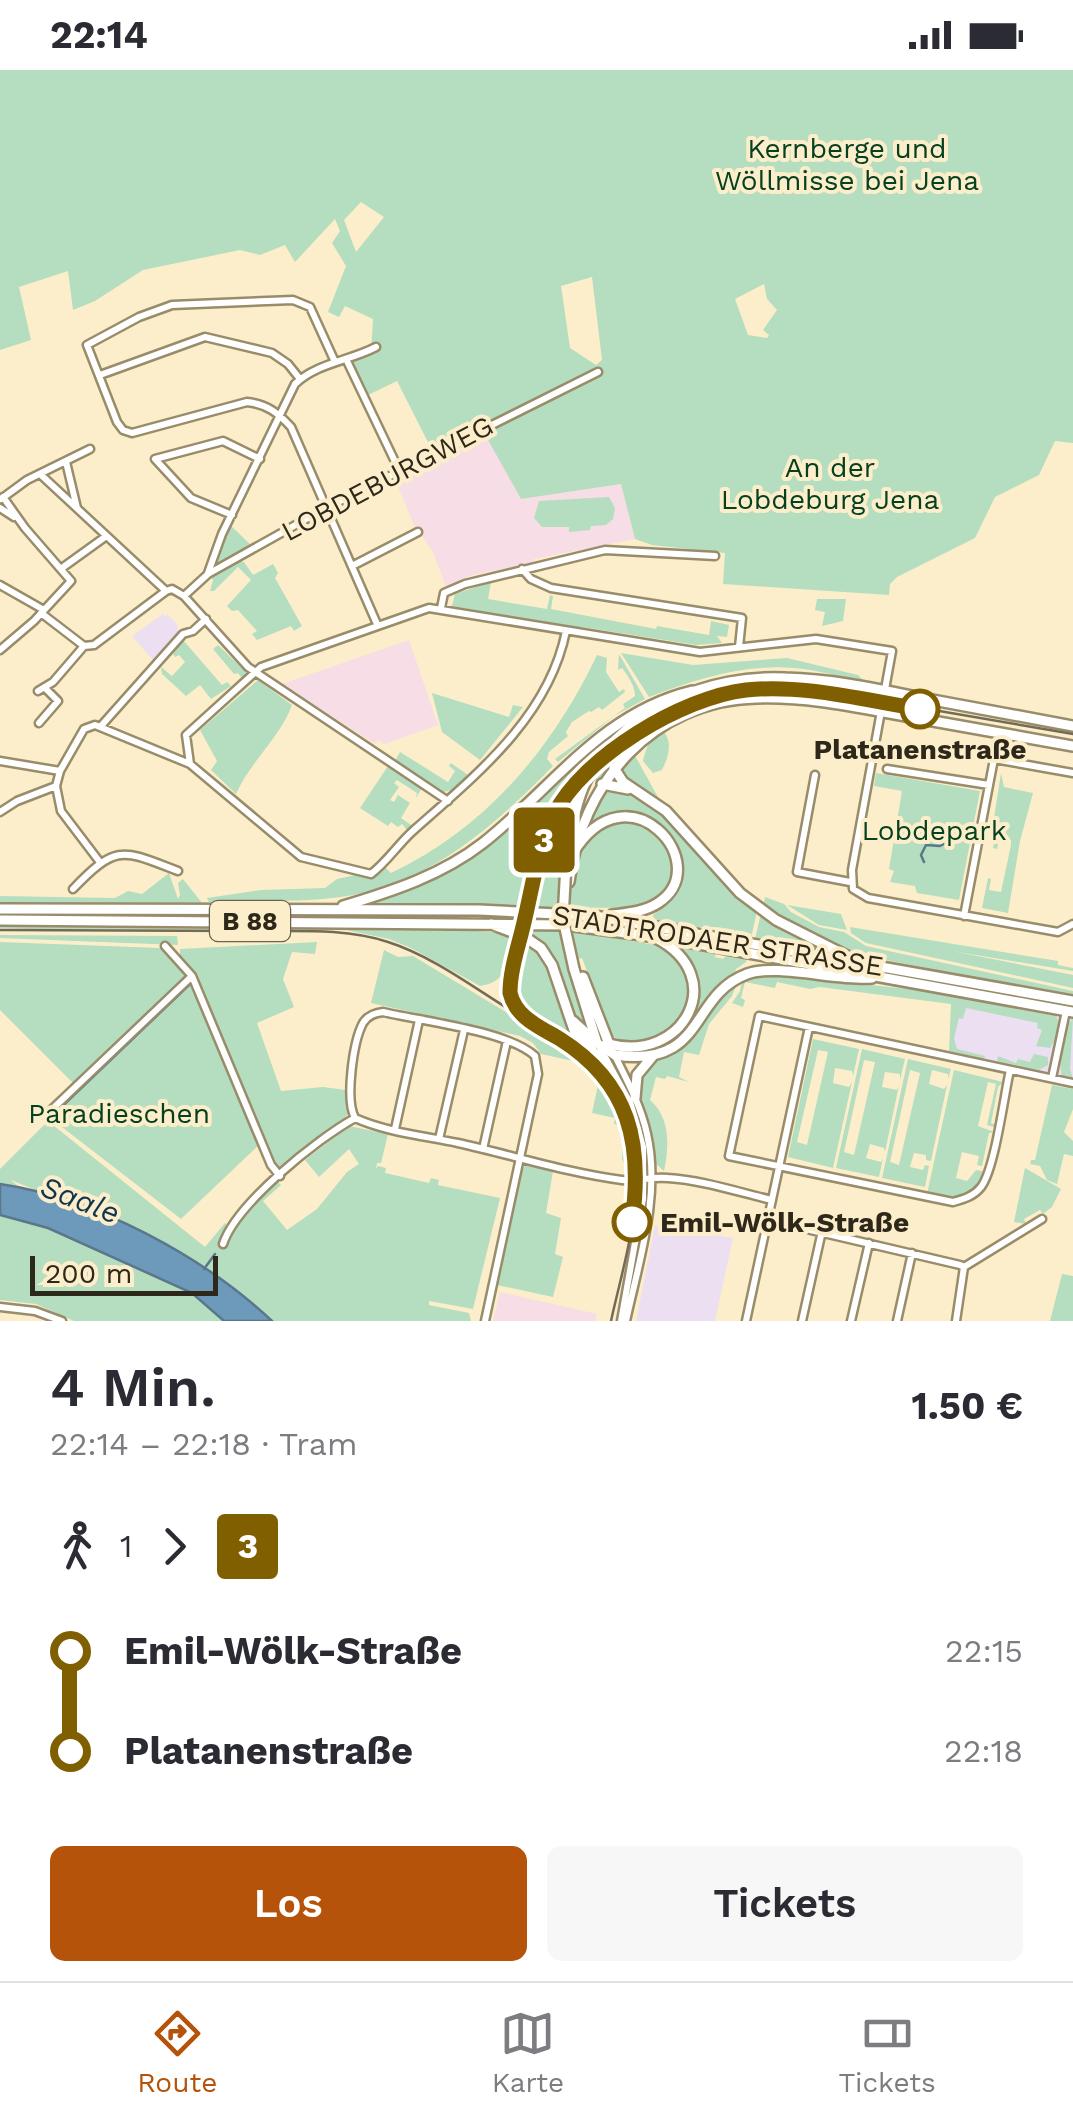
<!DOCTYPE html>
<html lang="de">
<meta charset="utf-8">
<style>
:root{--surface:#fff;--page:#f7f7f7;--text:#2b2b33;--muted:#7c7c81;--line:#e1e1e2;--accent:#b45309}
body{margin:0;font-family:"Work Sans",sans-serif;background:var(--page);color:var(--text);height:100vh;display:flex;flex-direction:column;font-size:38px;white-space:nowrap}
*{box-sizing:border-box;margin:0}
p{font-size:32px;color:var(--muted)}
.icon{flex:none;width:55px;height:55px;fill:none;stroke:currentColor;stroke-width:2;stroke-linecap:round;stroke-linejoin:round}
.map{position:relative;height:1251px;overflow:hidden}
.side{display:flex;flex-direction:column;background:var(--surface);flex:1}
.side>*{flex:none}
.badge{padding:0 20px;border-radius:8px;font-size:35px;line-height:65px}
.scale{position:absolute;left:30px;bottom:25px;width:188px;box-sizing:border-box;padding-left:10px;border:5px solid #2e281b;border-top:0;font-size:28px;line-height:35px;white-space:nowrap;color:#2e281b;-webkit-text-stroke:8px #fceeca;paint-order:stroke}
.map>.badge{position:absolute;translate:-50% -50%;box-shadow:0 0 0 5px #fff}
.legs{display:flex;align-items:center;gap:15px;height:110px;padding:0 50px;font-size:32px}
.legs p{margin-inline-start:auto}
.overview{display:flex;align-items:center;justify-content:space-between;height:170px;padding:0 50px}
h1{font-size:55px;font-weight:600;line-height:75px}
.action{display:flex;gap:20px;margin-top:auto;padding:20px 50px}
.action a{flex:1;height:115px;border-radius:15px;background:var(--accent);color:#fff;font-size:40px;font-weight:600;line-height:115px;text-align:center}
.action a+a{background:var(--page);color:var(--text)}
ul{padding:0 50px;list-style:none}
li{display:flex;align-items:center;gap:35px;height:100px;font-size:38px}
li i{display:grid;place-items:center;width:15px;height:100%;margin:0 12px;background:currentColor}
li i::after{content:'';width:25px;height:25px;margin:-12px;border:8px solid;border-radius:50%;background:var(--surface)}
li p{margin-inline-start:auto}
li:first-child i{background:linear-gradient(#0000 50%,currentColor 0)}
li:last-child i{background:linear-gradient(currentColor 50%,#0000 0)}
.status{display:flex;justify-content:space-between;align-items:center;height:70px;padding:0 50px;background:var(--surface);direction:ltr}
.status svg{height:28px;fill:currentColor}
.menu{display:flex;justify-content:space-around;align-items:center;height:140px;border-top:2px solid var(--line);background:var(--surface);font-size:28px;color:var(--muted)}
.menu a{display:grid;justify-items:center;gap:5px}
.menu .active{color:var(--accent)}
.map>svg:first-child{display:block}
.commercial{fill:#eddff2}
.education{fill:#f6dde6}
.green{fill:#b4debf;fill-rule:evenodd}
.water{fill:#6d99bb;stroke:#5a778b;stroke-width:2.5}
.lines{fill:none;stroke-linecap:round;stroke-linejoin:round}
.stream{stroke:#5a778b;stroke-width:2.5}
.minor-casing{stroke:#998c6a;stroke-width:11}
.secondary-casing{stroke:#998c6a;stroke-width:14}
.primary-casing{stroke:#998c6a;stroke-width:14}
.minor{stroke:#fff;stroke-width:6}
.secondary{stroke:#fff;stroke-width:9}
.primary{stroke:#fff;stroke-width:9}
.tram{stroke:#746b57;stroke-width:2.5}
.secondary-bridge-casing{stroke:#998c6a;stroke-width:14;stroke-linecap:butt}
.secondary-bridge{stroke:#fff;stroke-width:9}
.line-1-casing{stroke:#fff;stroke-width:22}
.line-1{stroke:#7f5f00;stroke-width:15}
.stop-1-dot{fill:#fff;stroke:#7f5f00;stroke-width:5}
.labels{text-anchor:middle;stroke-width:8;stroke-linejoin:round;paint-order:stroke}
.shield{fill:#fceeca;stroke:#6c6350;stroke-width:2.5}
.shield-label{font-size:25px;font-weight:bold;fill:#2e281b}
.park-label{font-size:28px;fill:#054121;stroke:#fceeca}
.street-label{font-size:28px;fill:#2e281b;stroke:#fceeca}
.stop-label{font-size:28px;font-weight:bold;fill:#2e281b;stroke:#fceeca}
.water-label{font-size:30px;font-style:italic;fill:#11354e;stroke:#fceeca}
</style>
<div class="status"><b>22:14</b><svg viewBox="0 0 49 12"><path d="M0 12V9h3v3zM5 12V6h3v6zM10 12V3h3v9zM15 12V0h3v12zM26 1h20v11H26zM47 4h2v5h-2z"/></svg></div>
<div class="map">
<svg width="1073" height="1251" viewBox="0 0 1073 1251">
<rect width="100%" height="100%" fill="#fceeca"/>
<path class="commercial" d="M 165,542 L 177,554 L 179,567 L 156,594 L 132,566 L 163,544 L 168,548 Z
M 959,928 L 1073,949 L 1073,1009 L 949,981 Z
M 655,1155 L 733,1168 L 715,1251 L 636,1251 Z"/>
<path class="education" d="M 483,360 L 521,429 L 621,414 L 635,469 L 534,489 L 534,493 L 472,505 L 446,517 L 433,482 L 414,455 L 394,407 Z
M 409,570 L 438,655 L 385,674 L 378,670 L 375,674 L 282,614 Z
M 500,1222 L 597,1244 L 595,1251 L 493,1251 Z"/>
<path class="green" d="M 0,0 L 1073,0 L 1073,373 L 1055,371 L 1039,405 L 995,427 L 975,468 L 897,507 L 890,514 L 889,525 L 723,514 L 725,483 L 652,475 L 635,469 L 621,414 L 521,429 L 483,361 L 435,386 L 397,311 L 366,326 L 350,290 L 371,282 L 373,249 L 345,236 L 339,247 L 328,242 L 346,196 L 332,173 L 340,161 L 335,149 L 295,192 L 285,175 L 260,185 L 240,180 L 143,200 L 95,231 L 73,240 L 68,201 L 19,217 L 31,270 L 0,280 ZM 361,132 L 384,147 L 356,182 L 344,150 ZM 592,207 L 602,290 L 596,295 L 570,278 L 561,216 ZM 764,214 L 767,229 L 777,240 L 763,260 L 769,265 L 767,268 L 748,265 L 735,229 Z
M 609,427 L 615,438 L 613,449 L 606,455 L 591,456 L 590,460 L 569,462 L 569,457 L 542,457 L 534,448 L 539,431 Z
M 230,455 L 252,476 L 215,496 L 213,494 Z
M 237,491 L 244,492 L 253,505 L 273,494 L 278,503 L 275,508 L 302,556 L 294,561 L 291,556 L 257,570 L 252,564 L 257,561 L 238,540 L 232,541 L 227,536 L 251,510 L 238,497 L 214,521 L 210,521 L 213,510 L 210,506 Z
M 491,512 L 488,529 L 547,539 L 550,525 L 553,526 L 551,539 L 656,559 L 657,556 L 709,565 L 711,551 L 729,555 L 727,567 L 717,566 L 722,573 L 696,575 L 582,557 L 581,560 L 452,536 L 455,524 Z
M 817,529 L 846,529 L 843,551 L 822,556 L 825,542 L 815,540 Z
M 183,570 L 222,615 L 227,612 L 231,616 L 211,629 L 200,615 L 186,626 L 162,604 L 161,597 L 172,606 L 185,592 L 179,585 L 175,587 L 173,584 Z
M 218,575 L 250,606 L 244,611 L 238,603 L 234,604 L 213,579 Z
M 621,583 L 693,595 L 787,588 L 858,605 L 864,611 C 841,607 818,600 794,598 C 744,594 696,609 649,627 Z
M 619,584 L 645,629 L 614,646 L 558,692 L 555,689 L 625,638 L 623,634 L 635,626 C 635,616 628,606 622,598 L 618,600 Z
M 597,585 L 607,588 L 606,602 L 619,622 L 624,619 L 625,622 L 602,640 L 599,637 L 591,642 L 589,641 L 572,652 L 566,662 L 568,666 L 549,682 L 547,689 L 553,696 C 495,755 428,816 340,827 C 298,833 252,830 209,832 L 207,828 L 261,820 L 325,818 L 337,809 L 356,805 L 371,808 L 384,796 L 391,803 C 485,759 553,678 597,585 Z
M 258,610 L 292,635 C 281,666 250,692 236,724 L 211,700 L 217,691 L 200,660 Z
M 783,620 L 832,625 L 744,624 L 702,633 L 666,648 C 703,627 741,621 783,620 Z
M 432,623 L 509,647 L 513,635 L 523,637 L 480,690 L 442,662 Z
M 636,647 L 581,690 C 578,706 564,716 555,731 C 543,750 538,771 532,793 L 540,794 C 549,763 557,734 580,710 L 560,792 L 577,796 C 580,779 584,769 600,759 C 658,721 709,820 634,838 L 362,836 L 362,832 L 457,793 L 582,683 Z
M 661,651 L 627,680 L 600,711 L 590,711 L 600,693 Z
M 664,662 C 673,673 668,688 662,700 L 653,703 L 643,691 C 646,677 650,667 664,662 Z
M 400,682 L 448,712 L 455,701 L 449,696 L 451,693 L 468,705 L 452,720 L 443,722 L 395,691 Z
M 633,682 L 659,729 L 619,705 L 621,694 Z
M 388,696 L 422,718 L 416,728 L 417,723 L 397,710 L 394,713 L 399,717 L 390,730 L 394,732 L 398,725 L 410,733 L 401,748 L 411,755 L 423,747 L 407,760 L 402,754 L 398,757 L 391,752 L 388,756 L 360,738 Z
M 876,703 L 980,721 L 959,830 L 917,823 L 915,816 L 890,812 L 894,801 L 889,799 L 902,721 L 874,716 Z
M 1001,703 L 1004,717 L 1033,723 L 1020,771 L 1008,843 L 982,838 L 988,808 L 991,809 L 989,820 L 1001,822 L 1011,775 L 1011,770 L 999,769 L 997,779 L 993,778 L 998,754 L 994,748 Z
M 604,717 C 656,727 672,754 704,791 C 720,810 739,826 757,841 L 752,864 L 728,860 L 752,865 L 751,868 L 716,857 L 690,857 L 654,849 L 653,845 C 720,795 651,705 586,759 Z
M 169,803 L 178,829 L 180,825 L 178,813 L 183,809 L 202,833 L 0,832 L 0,826 L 115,828 L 128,821 L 142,824 Z
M 765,827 L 784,834 L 791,842 L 819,857 L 844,862 L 866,876 L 1073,921 L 1073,927 L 861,885 L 829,874 L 763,838 Z
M 787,835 L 841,844 L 847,860 L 819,855 Z
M 0,842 L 516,844 L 591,849 L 591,853 L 480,847 L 0,846 Z
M 761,843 L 832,881 L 755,869 Z
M 0,854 L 406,855 L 512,864 L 536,877 L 550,898 L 575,968 L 605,997 L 613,1010 L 633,1054 L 639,1096 C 636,1052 617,1007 580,980 C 560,966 520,953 513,927 C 510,912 518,895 520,881 L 512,879 C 507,900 502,913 480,916 L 411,878 L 389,869 L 346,860 L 27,859 L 0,858 Z
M 850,857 L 1058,891 L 1058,895 L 1073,898 L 1073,901 L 952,881 L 1073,905 L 1073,918 L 866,873 L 851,863 Z
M 509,858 L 554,858 L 661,876 C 672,882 676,889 683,899 C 710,940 651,990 612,966 L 582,888 L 569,891 L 593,968 L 575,950 L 552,891 Z
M 0,865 L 177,866 L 178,875 L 0,868 Z
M 0,872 L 160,878 L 168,881 L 188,907 L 75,1015 L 0,940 Z
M 317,872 L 315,884 L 292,882 L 283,909 L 294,937 L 257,953 L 281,1021 L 323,1017 L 346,1020 L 348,1044 L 340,1054 L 280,1099 L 275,1097 L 193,905 L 180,886 L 180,879 Z
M 672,872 L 716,883 L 715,887 L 723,889 L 727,885 L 748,886 L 746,892 L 736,899 L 734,906 L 682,968 L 647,984 L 619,981 C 635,978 652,979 667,971 C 697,956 709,916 688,888 C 684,882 675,876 672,872 Z
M 754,876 L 1073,934 L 1073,938 L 753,879 Z
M 384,880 L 398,887 L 413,886 L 564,977 C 608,1008 630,1049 632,1102 L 630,1103 L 622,1089 L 624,1063 L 620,1055 L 614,1054 L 615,1048 L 592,1043 L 598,1015 L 573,991 L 541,984 L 533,973 L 520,966 L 371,933 Z
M 767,904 L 947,923 L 1054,943 C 1063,953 1056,969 1050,978 L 1036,976 L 1042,960 L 1037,958 L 1038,953 L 966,938 L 963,949 L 959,948 L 954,968 L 957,979 L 985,986 L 984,989 L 949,981 L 951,934 L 820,917 L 810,919 L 777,912 L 775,918 L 745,912 L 741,928 L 745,930 L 743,937 L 732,933 L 740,921 L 742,910 Z
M 738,911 L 732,926 L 709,954 L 699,985 L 684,982 L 679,1007 L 689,1012 L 667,1006 L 665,1009 L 656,1007 L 650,1030 C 671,1048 669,1078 664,1101 L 655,1093 L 649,1058 L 638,1022 L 640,1006 L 650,992 L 674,981 L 694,965 L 714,934 Z
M 190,912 L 260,1074 L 181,1149 L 49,1047 Z
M 1073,948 L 1070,999 L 1073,1009 L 1062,1006 C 1058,990 1060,962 1073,948 Z
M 813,969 L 859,979 L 853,1006 L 852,1001 L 835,998 L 833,1013 L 849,1017 L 852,1012 L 833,1098 L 788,1087 ZM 818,980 L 828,982 L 807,1075 L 797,1072 Z
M 862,979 L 905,989 L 900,1010 L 900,1004 L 885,1002 L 882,1017 L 897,1020 L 899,1015 L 885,1082 L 884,1078 L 870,1074 L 866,1088 L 881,1092 L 883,1088 L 879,1107 L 836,1098 ZM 864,990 L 875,992 L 854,1085 L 844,1082 Z
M 1034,984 L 1048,987 L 1048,995 L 1039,1000 L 997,991 L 998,986 L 1016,993 L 1018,989 L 1030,992 Z
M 908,989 L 951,999 L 948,1009 L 948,1004 L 932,1000 L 929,1014 L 944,1019 L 947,1015 L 931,1091 L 926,1090 L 926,1085 L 914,1083 L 910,1097 L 923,1100 L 925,1095 L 929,1096 L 925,1117 L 882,1108 ZM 910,1000 L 920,1003 L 899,1095 L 890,1092 Z
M 954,1000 L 1003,1012 L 998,1017 L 991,1053 L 996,1055 L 994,1057 L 987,1055 L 996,1014 L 988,1012 L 978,1056 L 994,1062 L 989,1063 L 982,1096 L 977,1095 L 979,1086 L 962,1082 L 956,1108 L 967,1111 L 976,1100 L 986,1102 C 975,1130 953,1130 927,1124 Z
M 1052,1015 L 1073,1019 L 1073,1039 L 1064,1062 L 1073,1071 L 1073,1086 L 1064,1084 L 1057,1114 L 1047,1110 L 1040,1096 L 1030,1094 L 1031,1090 L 1035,1090 Z
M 48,1051 L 205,1177 L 225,1153 L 230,1159 L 248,1136 L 277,1111 L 281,1115 L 263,1131 L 287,1160 L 317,1139 L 347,1102 L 359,1094 L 349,1079 L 319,1107 L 305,1090 L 349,1056 L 388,1064 L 381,1093 L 377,1093 L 376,1099 L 378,1096 L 386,1098 L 385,1103 L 429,1113 L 431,1108 L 439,1110 L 438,1115 L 500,1128 L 473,1239 L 429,1231 L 429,1235 L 469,1243 L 471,1251 L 272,1251 C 197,1181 105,1148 11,1110 L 18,1116 L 0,1114 L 0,1099 Z
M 530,1095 L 553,1101 L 546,1143 L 561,1148 L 555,1184 L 563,1187 L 553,1227 L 497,1215 L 521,1102 L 525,1096 Z
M 1025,1098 L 1061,1119 L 1052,1137 L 1043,1144 L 1040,1140 L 1024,1149 L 1026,1154 L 1014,1152 Z
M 0,1145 L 48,1158 L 192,1223 L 224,1251 L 74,1251 L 36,1234 L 0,1230 Z
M 1062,1204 L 1073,1206 L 1073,1251 L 1050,1251 Z"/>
<path class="water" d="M 0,1114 C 95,1128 203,1186 272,1251 L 224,1251 L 192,1223 L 48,1158 L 0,1145 Z"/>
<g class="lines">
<path class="stream" d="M 924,792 L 921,785 L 926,775 L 940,776 L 948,772
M 52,1046 L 189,915
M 204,1199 L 215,1184"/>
<defs>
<path id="minor" d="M 347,291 L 399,400
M 335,292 L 310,237 L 293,230 L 172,235 L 139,247 L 87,275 L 117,352 L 123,360 L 132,363 L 247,332 C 267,334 278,343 291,357 L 377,554
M 100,305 L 205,267 L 272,283 L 288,294 L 300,309
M 66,392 L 77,438
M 40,404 L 166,521
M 1,429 L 27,410 L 90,379
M 0,438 L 14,447
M 232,445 L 191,428 L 155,389 L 223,371 L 260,389
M 352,496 L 418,462
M 62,498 L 105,467
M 522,499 L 531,509 L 551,518 L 742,548 L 739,577
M 208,503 L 222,464 L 295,314 C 317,293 349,291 376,277
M 0,515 L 44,540
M 166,521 L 172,519 L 184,526 L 248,597 L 448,731
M 184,526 L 208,504 L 326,438 L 598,302
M 441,538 L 444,523 L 465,514 L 605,480 L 715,486
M 41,543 L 84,576
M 84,576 L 94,575 L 166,521
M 0,580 L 34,551 L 71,511 L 25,458 L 3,427
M 38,621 L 53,612 L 84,576
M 39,653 L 58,631 L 46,619
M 101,656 L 183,564 L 193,561 L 206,549
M 0,691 L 60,701
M 190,694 L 186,665 L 261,597 L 429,538 L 700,582 L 816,569 L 892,581 L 852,800 L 853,819 L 868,828 L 1058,862 L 1073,854
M 887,699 L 989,715
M 815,705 L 797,802 L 850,812
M 56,716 L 61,741 L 99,791
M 0,742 L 17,731 L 56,716 L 60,701 L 84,659 L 95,655 L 190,694 L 301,787 L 371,804 C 387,792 399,773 414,760 C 476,705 549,647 566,561
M 73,819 C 117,773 123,780 178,801
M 964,846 L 994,689 L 1073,703
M 165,876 L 192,906 L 271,1095 L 280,1106
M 598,974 L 631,1035 L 643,1077 L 643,1128 L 621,1251
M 614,984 C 627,1010 641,1036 647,1064 C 661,1125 639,1191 626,1251
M 1010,1000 C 1004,1026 995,1099 981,1117 C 974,1126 964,1129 953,1132 L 729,1086 L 759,946 L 1073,1013
M 1052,1008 L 1066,941
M 46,1045 L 192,906
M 395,1059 L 419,950
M 439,1069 L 464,960
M 483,1079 L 507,971
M 768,1150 L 960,1195 L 964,1197 L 956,1251
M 223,1174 C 236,1134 317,1069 355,1048
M 964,1197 L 1042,1149
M 0,1237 L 35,1241 L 62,1251
M 485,1251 L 538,1004 L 535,986 C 509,961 421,951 383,942 C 375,943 368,945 363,953 C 353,972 345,1030 355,1048 C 386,1062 425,1066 458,1073 C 512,1085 568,1103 622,1110 C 637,1112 652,1106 668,1108 C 702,1110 738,1122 772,1130
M 746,1251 L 809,957
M 802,1251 L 822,1161
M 851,1251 L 869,1173
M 897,1251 L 912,1183"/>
<path id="secondary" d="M 569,777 C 572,754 576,732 586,711 C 622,639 710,604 786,608 C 832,609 878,619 922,628 C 973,637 1023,647 1073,656
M 569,812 C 581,713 653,630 757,628 C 810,626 864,639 916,648 C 968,657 1021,667 1073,676
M 574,899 L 597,973 L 615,985
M 583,907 L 609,974"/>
<path id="primary" d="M 614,698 L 623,712 L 666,741 L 740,823 L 776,850 L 849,887
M 602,714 L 628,719
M 573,783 C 628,693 717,795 658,833 C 644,842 628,843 612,845
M 343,836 C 393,821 442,805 483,773 C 553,718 601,643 692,621
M 0,839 L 479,840 L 595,846 L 1073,931
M 0,850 L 567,855 L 671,869 L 1073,942
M 491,854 L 525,867 L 541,878 L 552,895 L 575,963 L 608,997
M 573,951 L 597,973
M 609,974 C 683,994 731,907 656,868
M 615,985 C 707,998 688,926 747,904 C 775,893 837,911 872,908
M 635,1028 L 637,1005 L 652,987"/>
</defs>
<use href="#minor" class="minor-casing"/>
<use href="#secondary" class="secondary-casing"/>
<use href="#primary" class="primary-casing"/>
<use href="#minor" class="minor"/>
<use href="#secondary" class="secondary"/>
<use href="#primary" class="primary"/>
<path class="tram" d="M 0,860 C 81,861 163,860 244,861 C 291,862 342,857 388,872 C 435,887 478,921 520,946 C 570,975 617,1004 632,1063 C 647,1125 624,1191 611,1251
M 517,944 L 507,925 L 508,908 L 541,769 L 562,724 L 601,686 L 660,646 L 685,633 L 743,618 L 788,615 L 1073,664"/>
<defs>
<path id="secondary-bridge" d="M 566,794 L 563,849 L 574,899"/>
</defs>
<use href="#secondary-bridge" class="secondary-bridge-casing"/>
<use href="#secondary-bridge" class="secondary-bridge"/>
</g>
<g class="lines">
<defs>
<path id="line-1" d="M 632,1152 C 643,1074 630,1013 560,969 C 540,957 516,948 510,923 C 510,898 520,872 525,848 C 533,814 538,777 554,745 C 582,687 683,627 746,620 C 804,614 863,630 920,639"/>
</defs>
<use href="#line-1" class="line-1-casing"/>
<use href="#line-1" class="line-1"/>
</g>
<g class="stop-1-dot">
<circle cx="920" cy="639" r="18"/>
<circle cx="632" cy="1152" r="18"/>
</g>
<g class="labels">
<rect class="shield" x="210" y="831" width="80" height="40" rx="8"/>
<g class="shield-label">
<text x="250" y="860">B 88</text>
</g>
<g class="park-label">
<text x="847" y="88">Kernberge und<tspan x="847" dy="32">Wöllmisse bei Jena</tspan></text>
<text x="830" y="407">An der<tspan x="830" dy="32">Lobdeburg Jena</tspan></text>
<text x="934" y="770">Lobdepark</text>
<text x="119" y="1053">Paradieschen</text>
</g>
<g class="street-label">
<text transform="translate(387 408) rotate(-28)" y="10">LOBDEBURGWEG</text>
<text transform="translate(718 870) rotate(9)" y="10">STADTRODAER STRASSE</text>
</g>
<g class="stop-label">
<text x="920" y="689">Platanenstraße</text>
<text x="660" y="1162" text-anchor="start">Emil-Wölk-Straße</text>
</g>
<g class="water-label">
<text transform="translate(80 1130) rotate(21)" y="10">Saale</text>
</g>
</g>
</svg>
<div class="scale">200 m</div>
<b class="badge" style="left:544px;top:770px;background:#7f5f00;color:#fff">3</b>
</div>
<section class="side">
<div class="overview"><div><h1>4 Min.</h1><p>22:14 – 22:18 · Tram</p></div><b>1.50 €</b></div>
<div class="legs"><svg class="icon" aria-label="walk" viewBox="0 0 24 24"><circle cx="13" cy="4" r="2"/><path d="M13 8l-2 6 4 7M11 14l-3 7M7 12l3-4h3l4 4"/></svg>1<svg class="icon" aria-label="forward" viewBox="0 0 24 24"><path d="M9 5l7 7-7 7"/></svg><b class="badge" style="background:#7f5f00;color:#fff">3</b></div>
<ul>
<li><i style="color:#7f5f00"></i><b>Emil-Wölk-Straße</b><p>22:15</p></li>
<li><i style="color:#7f5f00"></i><b>Platanenstraße</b><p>22:18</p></li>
</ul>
<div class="action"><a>Los</a><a>Tickets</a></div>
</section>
<nav class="menu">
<a class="active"><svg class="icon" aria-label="directions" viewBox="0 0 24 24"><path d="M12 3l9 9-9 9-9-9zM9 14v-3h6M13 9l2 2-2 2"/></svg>Route</a>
<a><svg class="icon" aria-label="map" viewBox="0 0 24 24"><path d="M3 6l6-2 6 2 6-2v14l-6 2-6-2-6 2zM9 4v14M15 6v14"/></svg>Karte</a>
<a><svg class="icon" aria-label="tickets" viewBox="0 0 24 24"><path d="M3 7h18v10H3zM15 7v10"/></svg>Tickets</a>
</nav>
